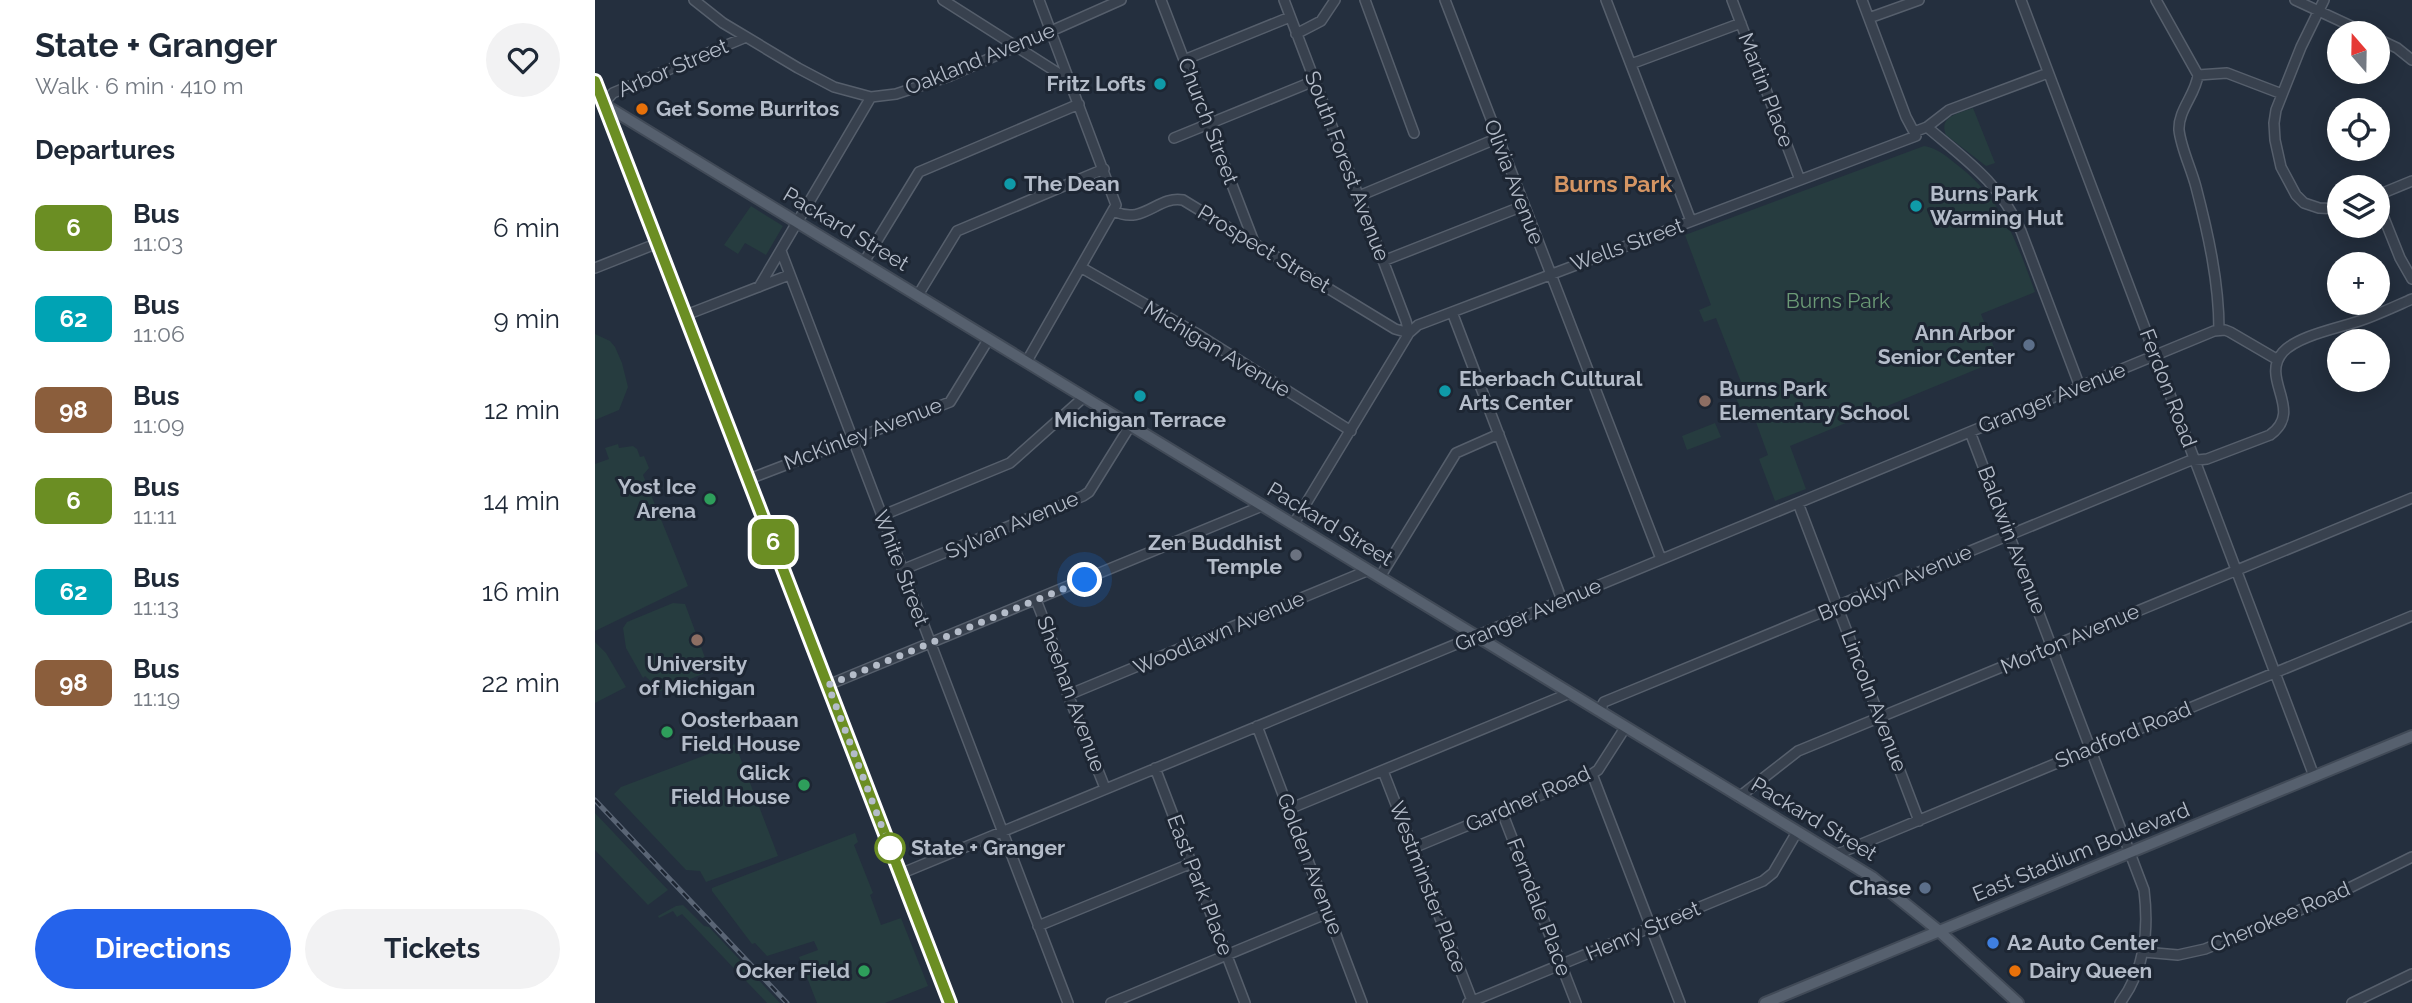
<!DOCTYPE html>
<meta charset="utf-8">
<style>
:root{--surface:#fff;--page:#f2f2f3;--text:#1f2937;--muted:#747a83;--accent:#2563eb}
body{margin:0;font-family:Raleway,sans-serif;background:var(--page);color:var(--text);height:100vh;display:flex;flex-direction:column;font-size:26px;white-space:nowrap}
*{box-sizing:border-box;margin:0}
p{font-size:23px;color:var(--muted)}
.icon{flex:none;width:38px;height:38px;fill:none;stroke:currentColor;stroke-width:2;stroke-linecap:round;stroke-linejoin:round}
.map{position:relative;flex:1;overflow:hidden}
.panel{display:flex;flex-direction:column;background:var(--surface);width:595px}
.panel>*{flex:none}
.badge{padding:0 14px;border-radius:10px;font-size:24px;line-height:46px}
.needle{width:46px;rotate:340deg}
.fabs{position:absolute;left:1732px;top:21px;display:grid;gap:14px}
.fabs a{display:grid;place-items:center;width:63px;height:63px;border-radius:50%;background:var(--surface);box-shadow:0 4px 18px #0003;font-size:35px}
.you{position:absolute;width:35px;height:35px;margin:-18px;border:5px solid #fff;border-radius:50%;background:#1a73e8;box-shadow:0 0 0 10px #1a73e833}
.map>.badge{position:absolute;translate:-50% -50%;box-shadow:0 0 0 4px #fff}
h2{padding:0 35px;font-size:26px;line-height:63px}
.round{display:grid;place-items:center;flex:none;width:74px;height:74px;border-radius:37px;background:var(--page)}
.head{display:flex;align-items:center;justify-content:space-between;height:119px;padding:0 35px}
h1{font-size:33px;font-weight:700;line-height:52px}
.button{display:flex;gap:14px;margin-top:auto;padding:14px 35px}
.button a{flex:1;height:80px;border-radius:42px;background:var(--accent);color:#fff;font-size:28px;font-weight:700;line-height:80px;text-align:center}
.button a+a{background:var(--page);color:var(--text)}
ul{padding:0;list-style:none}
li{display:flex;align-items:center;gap:21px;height:91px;padding:0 35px}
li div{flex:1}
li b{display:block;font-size:26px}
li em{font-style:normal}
li .badge{min-width:77px;font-weight:700;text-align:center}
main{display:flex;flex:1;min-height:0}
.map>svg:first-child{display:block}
.green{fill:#263c3f}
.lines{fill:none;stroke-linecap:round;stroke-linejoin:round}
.minor-casing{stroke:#565f6c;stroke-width:12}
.major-casing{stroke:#414a57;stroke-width:14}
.minor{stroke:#38414e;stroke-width:9}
.major{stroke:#56606e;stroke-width:10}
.rail-casing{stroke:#5a6575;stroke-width:5}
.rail{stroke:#1d2633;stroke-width:2.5;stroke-dasharray:8;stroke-linecap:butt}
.line-casing{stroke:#fff;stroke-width:16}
.line{stroke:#6b8e23;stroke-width:10}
.walk{stroke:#b4bcc9;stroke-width:7;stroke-dasharray:0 12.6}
.culture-dot{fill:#0f9aa8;stroke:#1d2633;stroke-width:2.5}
.food-dot{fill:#e8710a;stroke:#1d2633;stroke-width:2.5}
.service-dot{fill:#5c6f8a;stroke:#1d2633;stroke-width:2.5}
.education-dot{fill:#8d6e63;stroke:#1d2633;stroke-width:2.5}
.leisure-dot{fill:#2e9e5b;stroke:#1d2633;stroke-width:2.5}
.worship-dot{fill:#6b7280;stroke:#1d2633;stroke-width:2.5}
.stop-dot{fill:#fff;stroke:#6b8e23;stroke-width:3.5}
.shop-dot{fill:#3f7fe0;stroke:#1d2633;stroke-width:2.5}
.labels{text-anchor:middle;stroke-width:6;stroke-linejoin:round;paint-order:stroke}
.street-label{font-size:21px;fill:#b4bcc9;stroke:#1d2633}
.poi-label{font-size:21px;font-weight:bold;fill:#b4bcc9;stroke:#1d2633;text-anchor:start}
.park-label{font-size:21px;fill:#6b9a76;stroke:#1d2633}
.stop-label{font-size:21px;font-weight:bold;fill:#b4bcc9;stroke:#1d2633;text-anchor:start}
.neighbourhood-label{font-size:23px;font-weight:bold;fill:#d59563;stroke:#1d2633}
</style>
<main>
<section class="panel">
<div class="head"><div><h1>State + Granger</h1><p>Walk · 6 min · 410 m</p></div><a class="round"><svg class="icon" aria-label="heart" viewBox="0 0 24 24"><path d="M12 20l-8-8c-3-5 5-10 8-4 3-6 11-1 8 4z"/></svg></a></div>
<h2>Departures</h2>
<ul>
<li><span class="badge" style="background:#6b8e23;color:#fff">6</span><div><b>Bus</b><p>11:03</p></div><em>6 min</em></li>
<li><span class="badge" style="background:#00a3b4;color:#fff">62</span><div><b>Bus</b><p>11:06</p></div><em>9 min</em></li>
<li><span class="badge" style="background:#8b5e3c;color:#fff">98</span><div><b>Bus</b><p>11:09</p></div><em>12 min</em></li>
<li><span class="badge" style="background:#6b8e23;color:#fff">6</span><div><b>Bus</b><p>11:11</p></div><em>14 min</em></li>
<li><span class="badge" style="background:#00a3b4;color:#fff">62</span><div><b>Bus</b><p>11:13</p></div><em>16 min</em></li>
<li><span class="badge" style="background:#8b5e3c;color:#fff">98</span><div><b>Bus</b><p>11:19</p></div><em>22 min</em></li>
</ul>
<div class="button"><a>Directions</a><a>Tickets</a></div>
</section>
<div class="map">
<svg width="1817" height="1003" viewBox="0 0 1817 1003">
<rect width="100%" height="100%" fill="#242f3e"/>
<path class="green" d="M 1378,108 L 1400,163 L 1391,166 L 1351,135 C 1343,116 1365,113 1378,108 Z
M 1329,146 C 1342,148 1351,156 1361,164 C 1407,199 1421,240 1440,292 L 1386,314 L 1404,360 L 1195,446 L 1211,489 L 1180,501 L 1164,459 L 1173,455 L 1158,414 L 1149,417 L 1136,386 L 1146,382 L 1121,318 L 1109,322 L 1104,310 L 1116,305 L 1090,235 Z
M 156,206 L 188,226 L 171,255 L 150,243 L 143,254 L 129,245 Z
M 0,334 L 15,341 L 20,347 L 27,363 L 33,387 L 24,410 L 0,420 Z
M 1120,423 L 1126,437 L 1092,450 L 1087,436 Z
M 23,444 L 24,448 L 38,446 L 42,449 L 45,457 L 49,456 L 54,468 L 48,475 L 93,586 L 0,631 L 0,464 L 14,459 L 10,448 Z
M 78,603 L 90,604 L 115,671 L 58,694 L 56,689 L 59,687 L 59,684 L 50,676 L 48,678 L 31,648 L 28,628 L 32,622 Z
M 0,642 L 11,653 L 31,687 L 0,703 Z
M 140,744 L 183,856 L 111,882 L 105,871 L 91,870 L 19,794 L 26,787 Z
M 0,813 L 73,890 L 53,905 L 0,850 Z
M 260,833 L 263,842 L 259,845 L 278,893 L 275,895 L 286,925 L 306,918 L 333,986 L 290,1003 L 222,1003 L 204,957 L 223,950 L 219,941 L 172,956 L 160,943 L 157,944 L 117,891 L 117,888 Z
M 88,905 L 109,926 L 114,927 L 185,1003 L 172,1003 L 87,914 L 82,917 L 78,911 L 64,918 L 63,916 L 81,906 Z"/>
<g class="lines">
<defs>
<path id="minor" d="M 99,0 L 128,23 L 203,68 L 239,87 L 276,97 L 301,94 L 355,76 L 526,0
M 348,0 L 474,80
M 566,0 L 659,242
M 689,0 L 811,321 L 814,333
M 770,0 L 819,133
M 850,0 L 1066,559
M 1011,0 L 1096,221
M 1137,0 L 1205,180
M 1267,0 L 1311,117 L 1319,132
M 1426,0 L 1719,776
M 1561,0 L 1603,75 C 1601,94 1583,110 1584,130 C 1586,148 1596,168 1601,187 C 1613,233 1624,282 1624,330
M 1700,0 L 1771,33
M 1729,0 L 1706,47 L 1681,110 L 1679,123 L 1680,140 L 1686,167 L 1701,195 L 1709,203 L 1724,208 L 1745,209
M 1274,18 L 1324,0
M 701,34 L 726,21 L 740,0
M 1783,39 L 1802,48 L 1817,60
M 589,60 L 695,17
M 1036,64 L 1146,23
M 1603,75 L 1632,73 L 1687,94
M 8,104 L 18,93 L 151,37
M 1332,127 C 1372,161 1404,182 1426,231 L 1485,387
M 579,138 L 719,81
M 1783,195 L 1817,181
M 764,196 L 903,138
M 1783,203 L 1805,258 L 1817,279
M 519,211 C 548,226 563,195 588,200 L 800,329 L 814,333
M 186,251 L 473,1003
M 788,261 L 928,206
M 269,262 L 324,172 L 484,104
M 0,268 L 63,243
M 487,268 L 604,335 L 756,431
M 164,287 L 276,97
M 323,295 L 362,231 L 509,169
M 857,312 L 967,600
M 91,315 L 194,275
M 432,361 L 521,205 L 444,0
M 1375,432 L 1549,890 C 1554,931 1550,969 1525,1003
M 154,479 L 355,402 L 393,340
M 1203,503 L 1324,821
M 286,516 L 415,463 L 489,397
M 698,525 L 814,333 L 823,325 L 1321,136 L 1319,132 L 1332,127 L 1354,110 L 1453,73
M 307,570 L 488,496 L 494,492 L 535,426
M 785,577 L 861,453 L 904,434
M 441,600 L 459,646 L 468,682 L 510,788
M 233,685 L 667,506
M 473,695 L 774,570
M 1004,711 L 1009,702 L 1594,461 L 1612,459 L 1675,435 C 1710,410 1664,379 1688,352 C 1704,335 1745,328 1767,320 C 1784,314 1801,306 1817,299
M 662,726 L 767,1003
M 560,768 L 650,1003
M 788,771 L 878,1003
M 997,774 L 1085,1003
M 1144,797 L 1203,751 L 1817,498
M 694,809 L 975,693
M 907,812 L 981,1003
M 818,848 L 997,774 L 1003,770 L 1030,728
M 1240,855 L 1817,616
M 305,874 L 1619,331 L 1630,330 L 1635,332 L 1683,360
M 443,926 L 597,863
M 1549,952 L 1583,955 L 1610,949 L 1734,898 L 1817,857
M 516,1003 L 733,913
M 873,1003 L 1168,881 L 1178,873 L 1202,832
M 1757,1003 L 1817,974"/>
<path id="major" d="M 0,81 L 355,1003
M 8,104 L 1277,877 L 1344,931 L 1423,1003
M 1170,1003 L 1817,736"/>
</defs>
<use href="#minor" class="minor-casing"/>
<use href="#major" class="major-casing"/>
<use href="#minor" class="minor"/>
<use href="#major" class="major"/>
<defs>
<path id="rail" d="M 0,800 L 192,1003"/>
</defs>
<use href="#rail" class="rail-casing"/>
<use href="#rail" class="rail"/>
</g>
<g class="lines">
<defs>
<path id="line" d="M 0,81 L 355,1003"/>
</defs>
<use href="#line" class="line-casing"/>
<use href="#line" class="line"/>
<path class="walk" d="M 295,848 L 233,685 L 490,580"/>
</g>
<g class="culture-dot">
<circle cx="565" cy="84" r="7"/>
<circle cx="415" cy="184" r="7"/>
<circle cx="1321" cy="206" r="7"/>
<circle cx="850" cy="391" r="7"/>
<circle cx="545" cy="396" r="7"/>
</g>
<g class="food-dot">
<circle cx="47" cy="109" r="7"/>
<circle cx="1420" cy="971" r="7"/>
</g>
<g class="service-dot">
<circle cx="1434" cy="345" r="7"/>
<circle cx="1330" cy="888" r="7"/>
</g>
<g class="education-dot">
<circle cx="1110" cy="401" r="7"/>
<circle cx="102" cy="640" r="7"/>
</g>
<g class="leisure-dot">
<circle cx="115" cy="499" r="7"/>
<circle cx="72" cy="732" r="7"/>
<circle cx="209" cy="785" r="7"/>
<circle cx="269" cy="971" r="7"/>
</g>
<circle class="worship-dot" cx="701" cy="555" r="7"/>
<circle class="stop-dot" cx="295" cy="848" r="14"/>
<circle class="shop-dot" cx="1398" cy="943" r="7"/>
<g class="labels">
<g class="street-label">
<text transform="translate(385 59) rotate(-22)" y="7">Oakland Avenue</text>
<text transform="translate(78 68) rotate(-23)" y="7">Arbor Street</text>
<text transform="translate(1171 90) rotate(69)" y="7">Martin Place</text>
<text transform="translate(613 121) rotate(69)" y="7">Church Street</text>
<text transform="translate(752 166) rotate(69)" y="7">South Forest Avenue</text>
<text transform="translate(919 182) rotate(69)" y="7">Olivia Avenue</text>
<text transform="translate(251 229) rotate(31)" y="7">Packard Street</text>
<text transform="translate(1032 245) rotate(-20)" y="7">Wells Street</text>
<text transform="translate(669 249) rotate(31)" y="7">Prospect Street</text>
<text transform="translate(622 349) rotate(31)" y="7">Michigan Avenue</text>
<text transform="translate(1573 388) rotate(69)" y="7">Ferdon Road</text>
<text transform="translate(1457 398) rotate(-22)" y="7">Granger Avenue</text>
<text transform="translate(268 434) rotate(-21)" y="7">McKinley Avenue</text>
<text transform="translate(735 524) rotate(31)" y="7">Packard Street</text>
<text transform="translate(417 525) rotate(-23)" y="7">Sylvan Avenue</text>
<text transform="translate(1417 540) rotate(69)" y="7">Baldwin Avenue</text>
<text transform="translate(306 568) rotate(69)" y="7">White Street</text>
<text transform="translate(1300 583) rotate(-23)" y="7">Brooklyn Avenue</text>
<text transform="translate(933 615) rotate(-23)" y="7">Granger Avenue</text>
<text transform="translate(624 633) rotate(-23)" y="7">Woodlawn Avenue</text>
<text transform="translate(1475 639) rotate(-23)" y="7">Morton Avenue</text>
<text transform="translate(476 694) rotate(70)" y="7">Sheehan Avenue</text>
<text transform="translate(1279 701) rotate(69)" y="7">Lincoln Avenue</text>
<text transform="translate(1528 735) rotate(-22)" y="7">Shadford Road</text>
<text transform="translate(933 799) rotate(-24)" y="7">Gardner Road</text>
<text transform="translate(1219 819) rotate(31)" y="7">Packard Street</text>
<text transform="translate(1486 852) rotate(-22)" y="7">East Stadium Boulevard</text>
<text transform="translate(715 864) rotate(69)" y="7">Golden Avenue</text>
<text transform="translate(605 885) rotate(69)" y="7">East Park Place</text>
<text transform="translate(833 887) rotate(69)" y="7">Westminster Place</text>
<text transform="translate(944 907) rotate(69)" y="7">Ferndale Place</text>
<text transform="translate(1685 917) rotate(-23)" y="7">Cherokee Road</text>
<text transform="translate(1048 931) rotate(-23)" y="7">Henry Street</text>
</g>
<g class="poi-label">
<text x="551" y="91" text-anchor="end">Fritz Lofts</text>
<text x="61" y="116">Get Some Burritos</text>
<text x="429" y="191">The Dean</text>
<text x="1335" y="201">Burns Park<tspan x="1335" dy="24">Warming Hut</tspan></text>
<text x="1420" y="340" text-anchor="end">Ann Arbor<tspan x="1420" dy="24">Senior Center</tspan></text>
<text x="864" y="386">Eberbach Cultural<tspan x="864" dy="24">Arts Center</tspan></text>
<text x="1124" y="396">Burns Park<tspan x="1124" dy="24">Elementary School</tspan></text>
<text x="545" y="427" text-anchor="middle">Michigan Terrace</text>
<text x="101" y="494" text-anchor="end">Yost Ice<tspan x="101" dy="24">Arena</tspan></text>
<text x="687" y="550" text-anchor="end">Zen Buddhist<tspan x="687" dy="24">Temple</tspan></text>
<text x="102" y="671" text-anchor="middle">University<tspan x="102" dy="24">of Michigan</tspan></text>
<text x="86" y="727">Oosterbaan<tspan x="86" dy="24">Field House</tspan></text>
<text x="195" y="780" text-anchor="end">Glick<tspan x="195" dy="24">Field House</tspan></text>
<text x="1316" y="895" text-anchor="end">Chase</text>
<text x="1412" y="950">A2 Auto Center</text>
<text x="255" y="978" text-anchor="end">Ocker Field</text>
<text x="1434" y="978">Dairy Queen</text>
</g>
<g class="park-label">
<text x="1243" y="308">Burns Park</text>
</g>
<g class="stop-label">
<text x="316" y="855">State + Granger</text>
</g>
<g class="neighbourhood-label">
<text x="1018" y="192">Burns Park</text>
</g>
</g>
</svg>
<div class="fabs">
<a><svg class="needle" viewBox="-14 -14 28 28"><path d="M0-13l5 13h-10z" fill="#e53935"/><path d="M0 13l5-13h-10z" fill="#747a83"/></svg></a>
<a><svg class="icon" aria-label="locate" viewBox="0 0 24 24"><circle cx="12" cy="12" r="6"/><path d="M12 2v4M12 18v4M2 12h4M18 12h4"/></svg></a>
<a><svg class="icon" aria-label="layers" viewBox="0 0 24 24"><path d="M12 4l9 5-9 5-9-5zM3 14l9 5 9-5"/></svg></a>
<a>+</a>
<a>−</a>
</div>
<div class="you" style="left:490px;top:580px"></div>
<b class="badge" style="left:178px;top:542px;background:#6b8e23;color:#fff">6</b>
</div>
</main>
